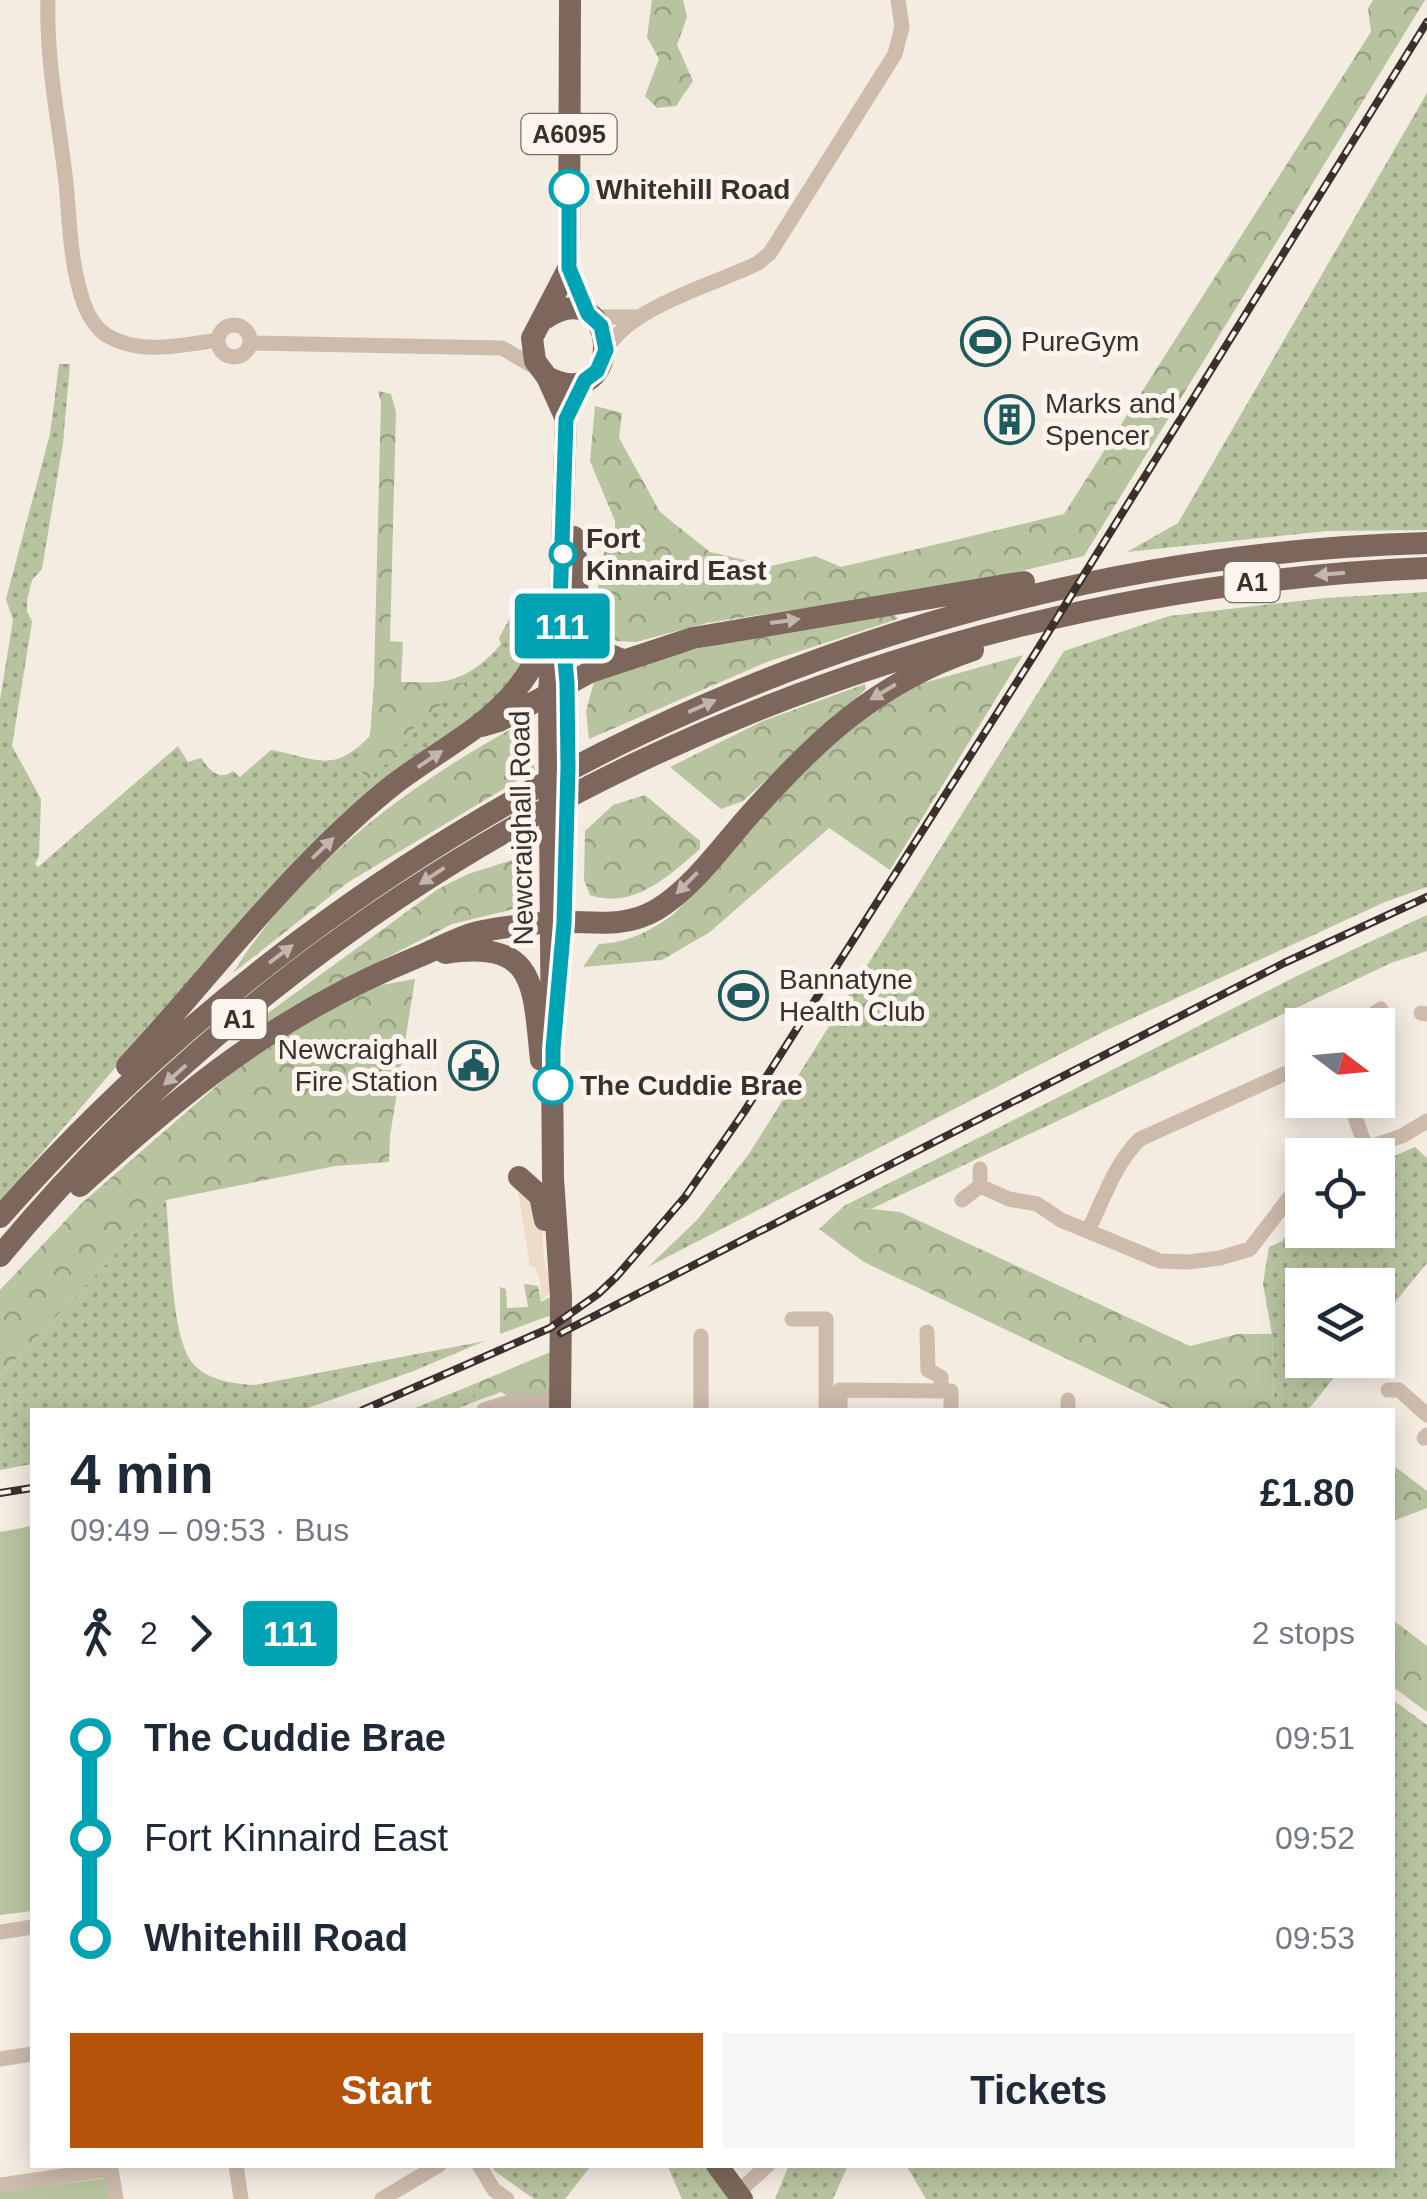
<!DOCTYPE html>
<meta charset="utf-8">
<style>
:root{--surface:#fff;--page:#f6f6f7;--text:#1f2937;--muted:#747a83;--accent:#b45309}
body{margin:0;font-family:Arial,sans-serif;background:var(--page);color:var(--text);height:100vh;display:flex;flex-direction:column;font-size:38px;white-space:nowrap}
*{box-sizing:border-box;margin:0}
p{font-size:32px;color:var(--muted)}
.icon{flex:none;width:55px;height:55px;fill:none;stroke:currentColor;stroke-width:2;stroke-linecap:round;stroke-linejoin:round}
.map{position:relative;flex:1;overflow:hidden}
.drawer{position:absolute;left:30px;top:1408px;width:1365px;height:760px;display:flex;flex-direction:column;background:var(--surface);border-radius:0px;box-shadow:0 5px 25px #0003}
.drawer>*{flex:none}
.badge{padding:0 20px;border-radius:8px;font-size:35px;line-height:65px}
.needle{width:65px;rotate:106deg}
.buttons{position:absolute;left:1285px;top:1008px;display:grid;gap:20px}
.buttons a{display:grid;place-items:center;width:110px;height:110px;border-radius:0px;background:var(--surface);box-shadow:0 5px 25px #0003;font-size:50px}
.map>.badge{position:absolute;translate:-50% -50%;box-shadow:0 0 0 5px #fff}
.legs{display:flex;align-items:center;gap:15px;height:110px;padding:0 40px;font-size:32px}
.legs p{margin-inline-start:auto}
.head{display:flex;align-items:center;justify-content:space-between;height:170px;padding:0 40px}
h1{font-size:55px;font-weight:800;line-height:75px}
.button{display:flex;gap:20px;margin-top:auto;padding:20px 40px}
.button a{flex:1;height:115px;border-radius:0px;background:var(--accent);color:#fff;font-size:40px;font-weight:800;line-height:115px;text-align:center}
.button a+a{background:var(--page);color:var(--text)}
ul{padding:0 40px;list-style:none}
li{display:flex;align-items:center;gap:35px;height:100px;font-size:38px}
li i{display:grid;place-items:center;width:15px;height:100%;margin:0 12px;background:currentColor}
li i::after{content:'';width:25px;height:25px;margin:-12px;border:8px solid;border-radius:50%;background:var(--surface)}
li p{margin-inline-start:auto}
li:first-child i{background:linear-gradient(#0000 50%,currentColor 0)}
li:last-child i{background:linear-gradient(currentColor 50%,#0000 0)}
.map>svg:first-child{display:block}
.grass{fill:url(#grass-dots)}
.forest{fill:url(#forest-crowns)}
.green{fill:#b8c4a0}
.plaza{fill:#ecdcc8}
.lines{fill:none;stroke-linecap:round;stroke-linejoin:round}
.minor{stroke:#cdbbac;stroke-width:15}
.primary{stroke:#7d675c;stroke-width:22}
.rail-casing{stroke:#3b302b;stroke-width:8}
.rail{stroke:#fbf5ee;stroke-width:4;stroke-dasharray:11;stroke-linecap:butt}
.oneway{fill:#c2b5ac}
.line-1-casing{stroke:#fff;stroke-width:22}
.line-1{stroke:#00a3b4;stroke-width:15}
.stop-1-dot{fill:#fff;stroke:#00a3b4;stroke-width:5}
.labels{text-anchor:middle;stroke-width:10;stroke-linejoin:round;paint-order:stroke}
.shield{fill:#fbf5ee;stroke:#756b66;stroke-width:2.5}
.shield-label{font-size:25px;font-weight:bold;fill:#3b302b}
.stop-label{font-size:28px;font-weight:bold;fill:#3b302b;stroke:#fbf5ee;text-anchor:start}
.poi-label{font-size:28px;fill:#3b302b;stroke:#fbf5ee;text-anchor:start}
.street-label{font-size:28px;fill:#3b302b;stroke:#fbf5ee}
</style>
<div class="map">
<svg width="1427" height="2199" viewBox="0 0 1427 2199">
<defs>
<pattern id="grass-dots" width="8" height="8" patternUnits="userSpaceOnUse" patternTransform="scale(2.5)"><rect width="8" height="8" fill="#b8c4a0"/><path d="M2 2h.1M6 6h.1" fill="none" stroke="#97a083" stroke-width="1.8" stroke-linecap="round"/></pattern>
<pattern id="forest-crowns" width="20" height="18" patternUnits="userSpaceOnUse" patternTransform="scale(2.5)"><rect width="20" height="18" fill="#b8c4a0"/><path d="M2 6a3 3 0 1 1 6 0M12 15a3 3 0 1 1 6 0" fill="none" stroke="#97a083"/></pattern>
</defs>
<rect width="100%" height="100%" fill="#f4ebe1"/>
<path class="grass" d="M 1427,93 L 1427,530 L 1327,531 L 1127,552 L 1178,523 Z
M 59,364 L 70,364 L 63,443 L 42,569 L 32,580 L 27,600 L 27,611 L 32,622 L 12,746 L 41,799 L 39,857 L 35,864 L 38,867 L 178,746 L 188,762 L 201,758 C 209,769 219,782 233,771 L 240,777 L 271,750 C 318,759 333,774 370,736 L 374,683 C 432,682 460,692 501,644 L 499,638 L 518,603 L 543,605 C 537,651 509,691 472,718 C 454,732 434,742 416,757 C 262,888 133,1049 0,1201 L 0,700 L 13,620 L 6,599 L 50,434 Z
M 1427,592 L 1427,887 L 1385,902 L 1105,1031 L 648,1267 L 697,1220 L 749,1154 L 1064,651 L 1169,616 L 1325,598 Z
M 1427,915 L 1427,951 L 1391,963 L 871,1209 L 844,1206 L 1299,975 Z
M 1415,1147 L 1427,1158 L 1427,1263 L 1378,1323 L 1378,1285 L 1302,1285 L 1302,1360 L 1348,1360 L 1308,1410 L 1269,1410 L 1274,1404 L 1272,1334 L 1263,1284 L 1269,1247 L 1282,1241 L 1302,1212 L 1302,1230 L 1378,1230 L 1378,1163 Z
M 166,1200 C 170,1238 171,1335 191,1361 C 205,1380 233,1384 255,1385 L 485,1341 L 411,1372 L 302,1410 L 32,1410 L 32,1464 L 0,1470 L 0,1376 Z
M 467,1387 L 479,1400 L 454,1410 L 410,1410 Z
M 1393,1700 L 1427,1725 L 1427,2199 L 926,2199 L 906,2165 L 1392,2165 Z
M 495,2165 L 588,2165 L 590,2167 L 565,2199 L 534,2199 L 493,2170 Z
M 667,2165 L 709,2165 L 729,2199 L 682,2199 Z
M 789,2165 L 848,2165 L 833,2199 L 775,2199 Z"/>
<path class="forest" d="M 652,0 L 683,0 L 687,17 L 677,45 L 693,81 L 676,106 L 657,108 L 645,96 L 659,59 L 647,37 Z
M 1373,0 L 1425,0 L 1084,556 L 971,583 L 707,623 L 636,642 L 616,641 L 594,613 L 604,553 L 615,534 L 615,521 L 590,461 L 595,406 L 622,413 L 619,438 L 660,512 L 710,552 L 771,566 L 815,556 L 841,567 L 1064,514 L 1371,32 L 1368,8 Z
M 378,391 L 391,394 L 396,412 L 390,641 L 403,642 L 401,682 L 463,683 L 468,690 L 463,698 L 445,702 L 417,722 L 401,751 L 364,783 L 358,749 L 370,736 L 373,718 L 381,402 Z
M 894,614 L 898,619 L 767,662 L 589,739 L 586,711 L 594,682 L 668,656 L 738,639 Z
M 1023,655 L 890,870 L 829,828 L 710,932 L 662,960 L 583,967 L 599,944 C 628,943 650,931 674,914 L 811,763 L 866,716 L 909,687 Z
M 865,684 L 866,689 L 743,801 L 721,809 L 670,767 L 763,721 Z
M 518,725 L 525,729 L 535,770 L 347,883 L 233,973 C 299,866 409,785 518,725 Z
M 645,795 L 700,841 L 700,849 C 669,876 633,910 590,895 L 584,880 L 585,831 L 613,805 Z
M 531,854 C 534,875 523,890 514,909 L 452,924 L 322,991 L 251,1035 L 246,1029 L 438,889 L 468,874 Z
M 415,979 L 390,1136 L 389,1162 L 335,1166 L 166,1200 L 0,1376 L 0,1290 L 82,1203 L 244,1062 L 327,1004 L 376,986 Z
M 844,1206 L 900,1212 L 1190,1346 L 1238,1334 L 1272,1334 L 1274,1404 L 1269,1410 L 1174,1410 L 864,1262 L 819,1229 Z
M 524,1284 L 538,1286 L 541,1302 L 554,1295 L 554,1314 L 500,1334 L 500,1287 L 506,1289 L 507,1308 L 528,1307 Z
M 553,1351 L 555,1389 L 547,1401 L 513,1399 L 501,1392 L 479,1400 L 467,1387 Z
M 1393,1465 L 1427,1491 L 1427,1508 L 1393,1521 Z
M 1393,1620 L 1427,1646 L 1427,1712 L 1393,1687 Z"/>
<path class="green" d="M 32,1526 L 32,1911 L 0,1915 L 0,1532 Z
M 106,2178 L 109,2199 L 0,2199 L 0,2192 Z"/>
<path class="plaza" d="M 518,1192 L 526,1193 L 541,1211 L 544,1261 L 554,1292 L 541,1300 L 540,1281 L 535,1267 L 530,1267 Z"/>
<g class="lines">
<path class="minor" d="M 48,0 C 46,62 59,121 66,183 C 70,224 70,265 84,304 C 88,315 96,328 106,335 C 142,356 179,345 218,340
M 592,317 L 639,317
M218 341a16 16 0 1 1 32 0a16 16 0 1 1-32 0Z
M 250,343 L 502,348 L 540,370
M 606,350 C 630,306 714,285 758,263 L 770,253 L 895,54 L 902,27 L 898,0
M 1421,1013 L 1427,1014
M 1356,1025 L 1381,1009
M 1349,1100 L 1366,1148
M 1346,1155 L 1402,1136 L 1427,1121
M 980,1186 L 1009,1199 L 1037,1204 L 1061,1220 L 1160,1261 L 1189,1262 L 1220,1258 L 1250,1249 L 1302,1181
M 962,1200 L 980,1186 L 980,1169
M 1088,1231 C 1103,1200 1115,1163 1140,1139 L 1284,1074 L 1302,1070
M 792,1319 L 826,1319 L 826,1410
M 927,1332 L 928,1370 L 941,1377 L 941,1390
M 1388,1390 L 1399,1390 L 1427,1415
M 484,1410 L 513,1401 L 560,1403
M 701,1410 L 701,1336
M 840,1410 L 840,1390 L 951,1391 L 951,1410
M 1068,1410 L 1068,1400
M 1424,1438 L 1427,1435
M 0,1932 L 32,1927
M 0,2059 L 32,2054
M 236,2165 L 241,2199
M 479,2165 L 494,2190 L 507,2199
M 0,2185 L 111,2169 L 116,2199
M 738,2192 L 768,2165
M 382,2199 L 439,2165"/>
<path class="primary" d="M 544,319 C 620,268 627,418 547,377
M 574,537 C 581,584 566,643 623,660
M 566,670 L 566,848
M 482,726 L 499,721 L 590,672 L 693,638 L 1024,582
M 445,953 C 538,939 533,987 541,1060
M 127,1066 C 191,998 248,923 314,857 C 339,832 365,807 393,785 C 456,737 517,716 547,635
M 519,1177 L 540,1196 L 545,1220
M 80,1186 C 186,1089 280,1013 415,958 C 436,950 455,938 478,932 C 501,927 529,924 553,922 C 588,920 622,930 656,910 C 691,889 719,850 746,819 C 813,743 875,683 973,650
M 0,1217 C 359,809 882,558 1427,543
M 0,1256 C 352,831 879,591 1427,568
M 560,1410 L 561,1296 L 553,1178 L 549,692 L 552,648 L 560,606 L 566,419 L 547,377 L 535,361 L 532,338 L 569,267 L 570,0
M 717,2165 L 742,2199"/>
<defs>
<path id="rail" d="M 561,1333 L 1284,963 L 1427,897
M 363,1410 L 550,1328 L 598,1294 L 617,1276 L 685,1197 L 744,1112 L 1036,652 L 1427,22
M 0,1493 L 32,1488"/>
</defs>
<use href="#rail" class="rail-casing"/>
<use href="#rail" class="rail"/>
</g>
<defs><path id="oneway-solid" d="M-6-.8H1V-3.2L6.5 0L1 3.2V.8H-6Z" transform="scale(2.5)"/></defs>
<g class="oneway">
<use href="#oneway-solid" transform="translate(1330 574) rotate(175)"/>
<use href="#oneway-solid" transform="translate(785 621) rotate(-8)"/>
<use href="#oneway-solid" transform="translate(883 692) rotate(149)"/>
<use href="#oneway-solid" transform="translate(702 706) rotate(-24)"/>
<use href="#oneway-solid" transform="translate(430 759) rotate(-34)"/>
<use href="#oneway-solid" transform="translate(323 848) rotate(-44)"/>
<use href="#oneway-solid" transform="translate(432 876) rotate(146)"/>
<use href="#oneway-solid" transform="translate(687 883) rotate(135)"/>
<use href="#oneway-solid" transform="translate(281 954) rotate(-37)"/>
<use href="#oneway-solid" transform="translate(175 1075) rotate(138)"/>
</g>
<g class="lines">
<defs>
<path id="line-1" d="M 553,1085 L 553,1049 L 564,923 L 568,767 L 567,683 L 560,606 L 566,419 L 585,380 L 597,371 L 606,350 L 601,326 L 588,314 L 569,268 L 569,189"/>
</defs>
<use href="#line-1" class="line-1-casing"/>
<use href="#line-1" class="line-1"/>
</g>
<defs>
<symbol id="stadium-ring" viewBox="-11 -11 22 22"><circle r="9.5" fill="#fbf5ee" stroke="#1f5a5e" stroke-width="1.5"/><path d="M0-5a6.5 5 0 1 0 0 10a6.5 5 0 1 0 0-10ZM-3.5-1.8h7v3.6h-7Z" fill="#1f5a5e"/></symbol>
<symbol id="building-ring" viewBox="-11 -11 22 22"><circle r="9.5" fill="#fbf5ee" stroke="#1f5a5e" stroke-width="1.5"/><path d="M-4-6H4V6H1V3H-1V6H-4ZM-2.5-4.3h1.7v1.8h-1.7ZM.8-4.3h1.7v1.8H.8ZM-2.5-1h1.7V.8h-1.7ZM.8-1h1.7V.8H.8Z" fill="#1f5a5e"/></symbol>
<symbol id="civic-ring" viewBox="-11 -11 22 22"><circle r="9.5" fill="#fbf5ee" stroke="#1f5a5e" stroke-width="1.5"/><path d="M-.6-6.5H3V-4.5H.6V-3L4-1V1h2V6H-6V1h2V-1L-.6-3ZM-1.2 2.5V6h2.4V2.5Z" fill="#1f5a5e"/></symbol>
</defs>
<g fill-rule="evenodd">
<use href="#stadium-ring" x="958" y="314" width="55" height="55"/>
<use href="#building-ring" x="982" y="392" width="55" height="55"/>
<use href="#stadium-ring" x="716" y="968" width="55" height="55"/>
<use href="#civic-ring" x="446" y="1038" width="55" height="55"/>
</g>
<g class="stop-1-dot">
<circle cx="569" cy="189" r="18"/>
<circle cx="563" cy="554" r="12"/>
<circle cx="553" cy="1085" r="18"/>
</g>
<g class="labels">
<g class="shield">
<rect x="521.5" y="114" width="95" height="40" rx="8"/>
<rect x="1224.5" y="562" width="55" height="40" rx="8"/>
<rect x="211.5" y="999" width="55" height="40" rx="8"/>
</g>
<g class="shield-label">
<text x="569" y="143">A6095</text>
<text x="1252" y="591">A1</text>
<text x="239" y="1028">A1</text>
</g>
<g class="stop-label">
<text x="596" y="199">Whitehill Road</text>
<text x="586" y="548">Fort<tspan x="586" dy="32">Kinnaird East</tspan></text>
<text x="580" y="1095">The Cuddie Brae</text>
</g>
<g class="poi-label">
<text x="1021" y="351">PureGym</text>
<text x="1045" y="413">Marks and<tspan x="1045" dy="32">Spencer</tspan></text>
<text x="779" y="989">Bannatyne<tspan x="779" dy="32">Health Club</tspan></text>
<text x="438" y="1059" text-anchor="end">Newcraighall<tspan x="438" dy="32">Fire Station</tspan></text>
</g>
<g class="street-label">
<text transform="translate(521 828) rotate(-91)" y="10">Newcraighall Road</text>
</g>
</g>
</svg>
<div class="buttons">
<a><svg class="needle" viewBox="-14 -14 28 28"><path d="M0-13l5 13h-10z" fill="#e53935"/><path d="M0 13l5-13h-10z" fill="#747a83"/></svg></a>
<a><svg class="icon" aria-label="locate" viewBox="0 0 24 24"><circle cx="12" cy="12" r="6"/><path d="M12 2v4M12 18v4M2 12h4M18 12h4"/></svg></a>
<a><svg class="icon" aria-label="layers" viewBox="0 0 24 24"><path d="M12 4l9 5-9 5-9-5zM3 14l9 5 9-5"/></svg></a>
</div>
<b class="badge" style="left:562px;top:626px;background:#00a3b4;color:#fff">111</b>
<section class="drawer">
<div class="head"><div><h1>4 min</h1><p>09:49 – 09:53 · Bus</p></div><b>£1.80</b></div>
<div class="legs"><svg class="icon" aria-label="walk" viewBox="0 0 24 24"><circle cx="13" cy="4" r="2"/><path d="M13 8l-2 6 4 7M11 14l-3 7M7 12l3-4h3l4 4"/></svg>2<svg class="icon" aria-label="forward" viewBox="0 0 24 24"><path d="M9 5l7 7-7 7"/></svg><b class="badge" style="background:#00a3b4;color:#fff">111</b><p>2 stops</p></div>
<ul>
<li><i style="color:#00a3b4"></i><b>The Cuddie Brae</b><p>09:51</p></li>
<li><i style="color:#00a3b4"></i><span>Fort Kinnaird East</span><p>09:52</p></li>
<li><i style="color:#00a3b4"></i><b>Whitehill Road</b><p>09:53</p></li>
</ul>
<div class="button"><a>Start</a><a>Tickets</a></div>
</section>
</div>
